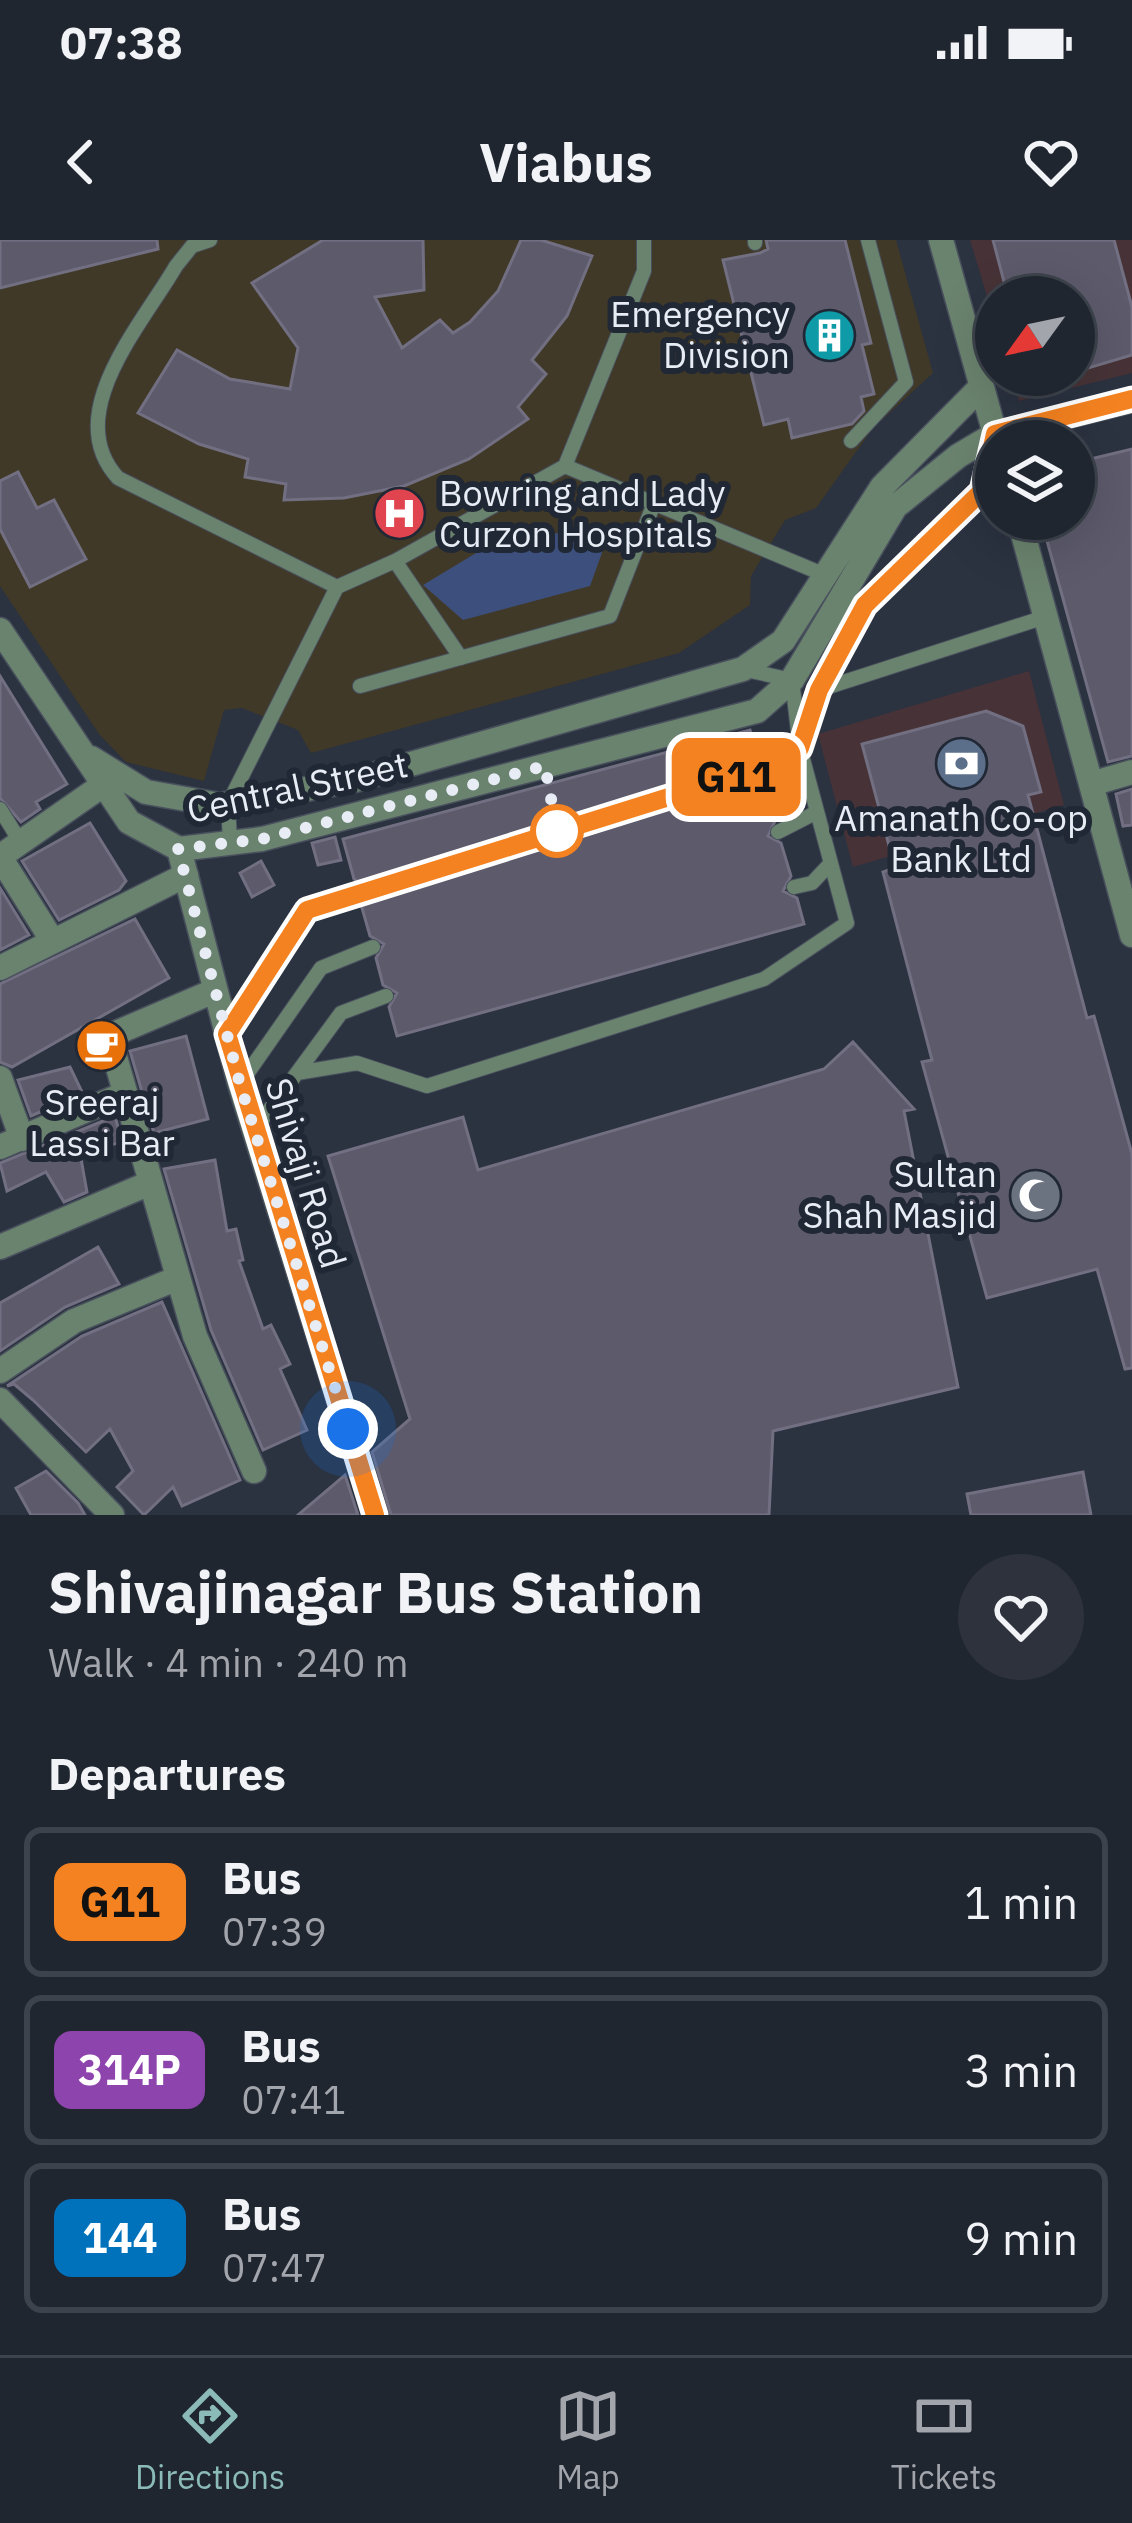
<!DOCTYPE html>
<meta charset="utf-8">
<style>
:root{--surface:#202630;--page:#2d323c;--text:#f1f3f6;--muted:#a2a5ab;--line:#3d434c;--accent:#8bbbb9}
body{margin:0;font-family:"IBM Plex Sans",sans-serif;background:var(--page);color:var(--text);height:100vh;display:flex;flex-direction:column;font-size:45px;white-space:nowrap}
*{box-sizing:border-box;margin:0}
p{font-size:39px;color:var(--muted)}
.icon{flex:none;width:66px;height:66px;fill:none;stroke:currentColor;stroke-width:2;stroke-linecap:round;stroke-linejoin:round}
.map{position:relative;height:1275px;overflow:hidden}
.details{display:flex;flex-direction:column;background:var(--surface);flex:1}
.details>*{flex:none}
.badge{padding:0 24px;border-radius:18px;font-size:42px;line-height:78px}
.needle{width:78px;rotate:237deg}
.tools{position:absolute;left:975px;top:36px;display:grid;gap:24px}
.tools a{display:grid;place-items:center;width:120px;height:120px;border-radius:50%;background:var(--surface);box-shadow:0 12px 48px #0002,0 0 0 3px var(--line);font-size:60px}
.you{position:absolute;width:60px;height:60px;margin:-30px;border:9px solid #fff;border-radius:50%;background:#1a73e8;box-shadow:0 0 0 18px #1a73e833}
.map>.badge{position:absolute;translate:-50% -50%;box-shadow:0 0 0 6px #fff}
h2{padding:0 48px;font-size:45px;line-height:108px}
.round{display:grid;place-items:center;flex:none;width:126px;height:126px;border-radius:63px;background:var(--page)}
.headline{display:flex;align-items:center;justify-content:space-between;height:204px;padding:0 48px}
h1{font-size:57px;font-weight:700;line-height:90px}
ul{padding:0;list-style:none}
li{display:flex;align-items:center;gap:36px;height:150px;margin:0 24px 18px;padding:0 24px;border:6px solid var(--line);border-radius:18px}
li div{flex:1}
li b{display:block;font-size:45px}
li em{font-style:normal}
li .badge{min-width:132px;font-weight:700;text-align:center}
.status{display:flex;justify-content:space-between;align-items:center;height:84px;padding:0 60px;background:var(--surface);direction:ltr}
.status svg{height:33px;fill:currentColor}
header{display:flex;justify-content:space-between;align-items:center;height:156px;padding:0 48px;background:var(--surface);font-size:54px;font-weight:700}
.tab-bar{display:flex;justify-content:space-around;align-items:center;height:168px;border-top:3px solid var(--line);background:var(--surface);font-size:33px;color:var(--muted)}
.tab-bar a{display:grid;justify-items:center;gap:6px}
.tab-bar .on{color:var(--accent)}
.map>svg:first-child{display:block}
.commercial{fill:#473337}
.medical{fill:#403927}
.green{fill:#3d507d}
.building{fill:#5c5a6b;stroke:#716f81;stroke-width:3}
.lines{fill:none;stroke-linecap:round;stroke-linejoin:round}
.service-casing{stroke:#49505d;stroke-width:16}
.minor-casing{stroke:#49505d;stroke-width:27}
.tertiary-casing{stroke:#49505d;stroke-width:27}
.service{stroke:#6a836e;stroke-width:14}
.minor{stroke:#6a836e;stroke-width:24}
.tertiary{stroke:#6a836e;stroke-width:24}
.line-casing{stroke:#fff;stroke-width:27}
.line{stroke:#f58220;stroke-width:18}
.walk{stroke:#e7ecf5;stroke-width:12;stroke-dasharray:0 21.6}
.stop-dot{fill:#fff;stroke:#f58220;stroke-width:6}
.labels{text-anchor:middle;stroke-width:12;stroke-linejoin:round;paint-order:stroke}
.poi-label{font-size:36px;fill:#e7ecf5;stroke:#212835;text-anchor:end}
.street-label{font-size:36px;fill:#e7ecf5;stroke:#212835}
</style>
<div class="status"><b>07:38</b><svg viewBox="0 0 49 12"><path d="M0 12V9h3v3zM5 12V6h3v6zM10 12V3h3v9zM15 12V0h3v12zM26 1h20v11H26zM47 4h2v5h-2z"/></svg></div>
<header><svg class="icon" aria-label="back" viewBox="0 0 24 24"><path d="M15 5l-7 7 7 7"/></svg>Viabus<svg class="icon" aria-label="heart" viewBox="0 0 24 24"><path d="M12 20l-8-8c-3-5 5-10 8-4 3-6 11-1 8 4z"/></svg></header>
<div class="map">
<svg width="1132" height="1275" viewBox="0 0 1132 1275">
<rect width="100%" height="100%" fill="#2b3240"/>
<path class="commercial" d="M 970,0 L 1132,0 L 1132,133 L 1019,161 L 1011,135 L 1074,135 L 1074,57 L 996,57 L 996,86 Z
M 1029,431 L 1064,565 L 853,627 L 818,494 Z"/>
<path class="medical" d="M 0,0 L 896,0 L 933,133 L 873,188 L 816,268 L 785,280 L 751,336 L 750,365 L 679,413 L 311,513 L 298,490 L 242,468 L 224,470 L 204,541 L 126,522 L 99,494 L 0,346 Z"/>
<path class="green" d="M 558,293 L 607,299 L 590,346 L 463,380 L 423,345 L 486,307 Z"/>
<path class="building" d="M 0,0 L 157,0 L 158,9 L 0,48 Z
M 323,0 L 423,0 L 424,50 L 375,57 L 402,108 L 440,80 L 453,93 L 470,82 L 498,51 L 521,0 L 541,0 L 592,16 L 567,76 L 532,120 L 546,134 L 518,167 L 528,179 L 469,219 L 404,246 L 344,258 L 284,260 L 286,244 L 245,237 L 248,219 L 199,204 L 138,173 L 177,110 L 230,139 L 290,149 L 298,108 L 252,43 Z
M 766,0 L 845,0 L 871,103 L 862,105 L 874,154 L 861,157 L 864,171 L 852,184 L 792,198 L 788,179 L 764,185 L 723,20 L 760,13 L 768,9 Z
M 993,0 L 1114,0 L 1132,67 L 1132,115 L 1085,129 L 1074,92 L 1074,57 L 1008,57 Z
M 1132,209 L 1132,516 L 1108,522 L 1041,279 L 1074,279 L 1074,223 Z
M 18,232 L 37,268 L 54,260 L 86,319 L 30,347 L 0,289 L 0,241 Z
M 0,436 L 67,544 L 36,562 L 40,569 L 21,582 L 0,558 Z
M 986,471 L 1023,486 L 1041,552 L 1028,555 L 1087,778 L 1094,776 L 1132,914 L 1132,1128 L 1125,1129 L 1097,1029 L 987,1058 L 922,822 L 932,820 L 883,632 L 895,628 L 862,504 Z
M 750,490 L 758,519 L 751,534 L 764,541 L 775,581 L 768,596 L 781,603 L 791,636 L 783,651 L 797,658 L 804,684 L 397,796 L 389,767 L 397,753 L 383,745 L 376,718 L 384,704 L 370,696 L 360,661 L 368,647 L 354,639 L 343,599 Z
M 1132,549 L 1132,585 L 1123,586 L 1116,554 Z
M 90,583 L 126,641 L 119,650 L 59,680 L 22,621 Z
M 335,597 L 341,620 L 318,625 L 312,603 Z
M 261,621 L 274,645 L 252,657 L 240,633 Z
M 0,648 L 29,695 L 0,710 Z
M 135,679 L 169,738 L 12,827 L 0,822 L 0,744 Z
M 186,796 L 208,879 L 154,893 L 130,811 Z
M 853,802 L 914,869 L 904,871 L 958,1147 L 773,1191 L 769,1275 L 391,1275 L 372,1212 L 410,1179 L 328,916 L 463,877 L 478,930 L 824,829 Z
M 70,827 L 83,854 L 31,876 L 18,840 Z
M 115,876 L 122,902 L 80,913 L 87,952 L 64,962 L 46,932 L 7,951 L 0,923 Z
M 215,920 L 227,991 L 236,989 L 243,1020 L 239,1021 L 263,1089 L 271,1085 L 290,1124 L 280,1129 L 307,1190 L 263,1210 L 211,1090 L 164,929 Z
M 98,1007 L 119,1044 L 65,1067 L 0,1111 L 0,1063 Z
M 162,1062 L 240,1240 L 182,1266 L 173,1247 L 144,1275 L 117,1247 L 133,1231 L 110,1189 L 86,1212 L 33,1160 L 14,1144 L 7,1146 L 82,1096 Z
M 46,1231 L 78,1263 L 85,1275 L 31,1275 L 16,1248 Z
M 1083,1232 L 1091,1275 L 971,1275 L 967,1254 Z
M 345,1235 L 358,1275 L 298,1275 Z"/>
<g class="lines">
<defs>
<path id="service" d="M 210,0 L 192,6 L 176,26 C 141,86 60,175 118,238 L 337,347
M 755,0 L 755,3
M 851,201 L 906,142 L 868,0
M 565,226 L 644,31 L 644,0
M 395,321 L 461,418
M 360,446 L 610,376 L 653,266
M 819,450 L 1045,377
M 761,530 L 800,508 L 819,450 L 865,365 L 982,251 L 995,194
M 0,569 L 21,603
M 778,592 L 817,572
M 230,601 L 228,564 L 337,347 L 395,321 L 565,226 L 825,335
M 794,647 L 812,643 L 829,625
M 228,792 L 307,670 L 357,650
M 297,833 L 341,773 L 386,756
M 240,844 L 321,728 L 373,707
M 255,889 L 297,833 L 357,823 L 427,846 L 764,739 L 847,683 L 800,508 L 792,440 L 746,430"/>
<path id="minor" d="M 1019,279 L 1132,695
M 1091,544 L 1132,532
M 1,616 L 103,545
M 0,617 L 52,700
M 0,728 L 186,635
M 214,751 L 109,796 L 195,1096 L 254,1231
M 0,838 L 22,899
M 0,907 L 124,854
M 0,1007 L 150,943
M 0,1131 L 74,1081 L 178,1038"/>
<path id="tertiary" d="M 941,0 L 995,194
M 0,390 L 129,582 L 179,609 L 262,599 L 757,471 L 792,440 L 895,267 L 958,216 L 995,194 L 1132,160
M 91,518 L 146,552 L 220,565 L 355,540 L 743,429 L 783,401 L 882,247 L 981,147
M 179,609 L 240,844 L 375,1275
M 0,1160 L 112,1275"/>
</defs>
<use href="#service" class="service-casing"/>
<use href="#minor" class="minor-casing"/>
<use href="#tertiary" class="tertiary-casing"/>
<use href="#service" class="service"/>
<use href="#minor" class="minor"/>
<use href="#tertiary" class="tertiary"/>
</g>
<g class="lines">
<defs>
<path id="line" d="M 375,1275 L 227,794 L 307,670 L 784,521 L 800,508 L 819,450 L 865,365 L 982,251 L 995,194 L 1132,159"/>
</defs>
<use href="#line" class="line-casing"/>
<use href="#line" class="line"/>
<path class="walk" d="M 348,1189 L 240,844 L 178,609 L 262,599 L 545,526 L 557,591"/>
</g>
<defs>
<symbol id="building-disc" viewBox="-11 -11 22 22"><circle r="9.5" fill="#0f9aa8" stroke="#212835"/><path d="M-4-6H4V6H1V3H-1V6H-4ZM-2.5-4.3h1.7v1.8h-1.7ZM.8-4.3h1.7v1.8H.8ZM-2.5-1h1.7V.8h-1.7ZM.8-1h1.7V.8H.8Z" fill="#fff"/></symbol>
<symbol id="hospital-disc" viewBox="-11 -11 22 22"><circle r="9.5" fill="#e0444e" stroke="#212835"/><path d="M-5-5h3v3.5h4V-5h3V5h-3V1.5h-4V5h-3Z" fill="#fff"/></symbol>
<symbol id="bank-disc" viewBox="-11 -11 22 22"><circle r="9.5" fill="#5c6f8a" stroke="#212835"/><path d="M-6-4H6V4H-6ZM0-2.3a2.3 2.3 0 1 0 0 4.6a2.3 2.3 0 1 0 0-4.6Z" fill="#fff"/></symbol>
<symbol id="cafe-disc" viewBox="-11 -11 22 22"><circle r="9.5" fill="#e8710a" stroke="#212835"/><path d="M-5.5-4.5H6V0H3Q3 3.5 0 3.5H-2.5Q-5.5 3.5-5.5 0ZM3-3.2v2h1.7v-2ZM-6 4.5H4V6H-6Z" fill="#fff"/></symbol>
<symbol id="mosque-disc" viewBox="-11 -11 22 22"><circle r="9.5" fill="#6b7280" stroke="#212835"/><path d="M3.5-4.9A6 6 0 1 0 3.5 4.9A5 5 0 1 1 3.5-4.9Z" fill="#fff"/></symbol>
</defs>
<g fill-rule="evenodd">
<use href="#building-disc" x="800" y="66" width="59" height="59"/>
<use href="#hospital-disc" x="370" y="244" width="59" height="59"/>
<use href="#bank-disc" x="932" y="494" width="59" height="59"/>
<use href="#cafe-disc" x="72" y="776" width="59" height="59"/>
<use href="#mosque-disc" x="1006" y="926" width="59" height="59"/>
</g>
<circle class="stop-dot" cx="557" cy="591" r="24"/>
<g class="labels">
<g class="poi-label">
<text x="790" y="87">Emergency<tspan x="790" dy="41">Division</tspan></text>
<text x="439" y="266" text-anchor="start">Bowring and Lady<tspan x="439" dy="41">Curzon Hospitals</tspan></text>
<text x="961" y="591" text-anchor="middle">Amanath Co-op<tspan x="961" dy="41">Bank Ltd</tspan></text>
<text x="102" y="875" text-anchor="middle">Sreeraj<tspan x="102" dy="41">Lassi Bar</tspan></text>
<text x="997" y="947">Sultan<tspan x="997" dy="41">Shah Masjid</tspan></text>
</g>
<g class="street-label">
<text transform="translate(297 547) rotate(-12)" y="13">Central Street</text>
<text transform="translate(306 933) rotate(73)" y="13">Shivaji Road</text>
</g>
</g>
</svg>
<div class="tools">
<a><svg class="needle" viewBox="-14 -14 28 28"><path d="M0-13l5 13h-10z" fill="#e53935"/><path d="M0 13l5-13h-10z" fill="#a2a5ab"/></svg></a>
<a><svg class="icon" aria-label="layers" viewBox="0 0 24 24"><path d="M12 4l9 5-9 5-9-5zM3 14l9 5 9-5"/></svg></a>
</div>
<div class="you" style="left:348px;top:1189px"></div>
<b class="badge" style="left:736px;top:537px;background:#f58220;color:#111">G11</b>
</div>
<section class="details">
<div class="headline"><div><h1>Shivajinagar Bus Station</h1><p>Walk · 4 min · 240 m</p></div><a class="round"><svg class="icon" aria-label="heart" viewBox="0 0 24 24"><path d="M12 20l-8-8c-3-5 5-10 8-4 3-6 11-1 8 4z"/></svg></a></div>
<h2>Departures</h2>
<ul>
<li><span class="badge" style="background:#f58220;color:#111">G11</span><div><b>Bus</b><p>07:39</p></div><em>1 min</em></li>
<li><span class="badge" style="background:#8e44ad;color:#fff">314P</span><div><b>Bus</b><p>07:41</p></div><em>3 min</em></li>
<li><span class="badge" style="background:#0072bc;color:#fff">144</span><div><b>Bus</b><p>07:47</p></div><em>9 min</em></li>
</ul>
</section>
<nav class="tab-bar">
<a class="on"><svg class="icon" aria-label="directions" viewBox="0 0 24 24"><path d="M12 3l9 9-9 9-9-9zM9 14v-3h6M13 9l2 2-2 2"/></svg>Directions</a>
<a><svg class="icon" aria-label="map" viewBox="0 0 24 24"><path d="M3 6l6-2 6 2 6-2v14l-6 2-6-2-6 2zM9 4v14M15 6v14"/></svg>Map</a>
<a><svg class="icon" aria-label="tickets" viewBox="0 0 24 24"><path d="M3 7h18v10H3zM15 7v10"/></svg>Tickets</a>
</nav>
